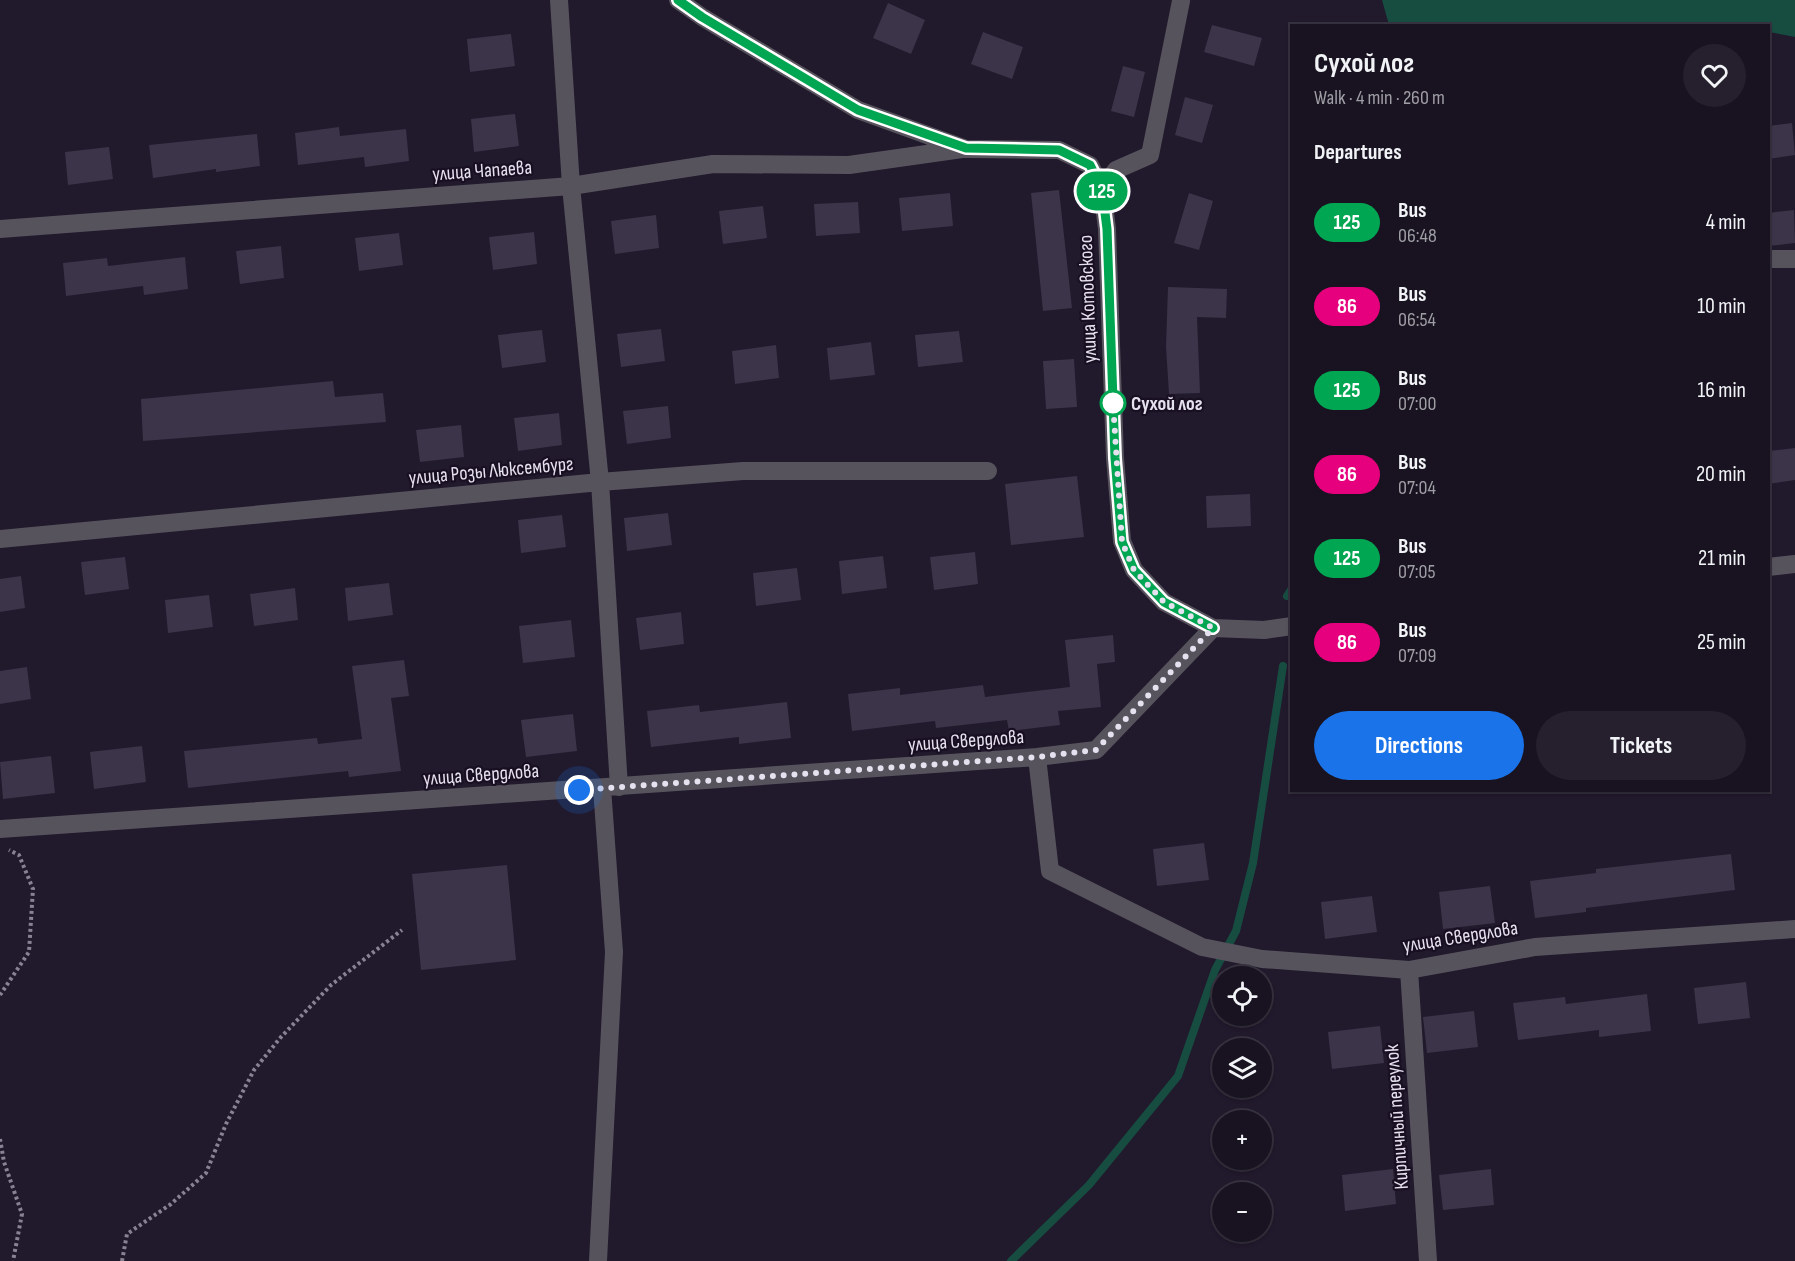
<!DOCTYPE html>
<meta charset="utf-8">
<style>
:root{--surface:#191321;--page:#26202e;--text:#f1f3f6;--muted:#9f9ea5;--line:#37323f;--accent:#1a73e8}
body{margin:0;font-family:"Sofia Sans Condensed",sans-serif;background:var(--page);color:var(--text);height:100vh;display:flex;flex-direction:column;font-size:22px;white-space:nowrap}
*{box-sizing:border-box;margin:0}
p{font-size:20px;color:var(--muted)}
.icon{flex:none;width:33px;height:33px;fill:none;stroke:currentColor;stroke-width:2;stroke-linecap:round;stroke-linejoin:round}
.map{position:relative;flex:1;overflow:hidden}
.panel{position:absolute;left:1290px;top:24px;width:480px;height:768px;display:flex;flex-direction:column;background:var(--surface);border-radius:0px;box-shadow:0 2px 4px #0004,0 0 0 2px var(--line)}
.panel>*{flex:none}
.badge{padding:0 12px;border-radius:20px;font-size:21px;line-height:39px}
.fabs{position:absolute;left:1212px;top:966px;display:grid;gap:12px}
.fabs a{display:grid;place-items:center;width:60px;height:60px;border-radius:50%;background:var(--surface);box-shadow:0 2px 4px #0004,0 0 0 2px var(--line);font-size:30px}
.you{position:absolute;width:30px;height:30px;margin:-15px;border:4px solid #fff;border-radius:50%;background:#1a73e8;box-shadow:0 0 0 9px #1a73e833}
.map>.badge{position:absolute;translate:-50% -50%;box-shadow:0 0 0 3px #fff}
h2{padding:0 24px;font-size:22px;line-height:54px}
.round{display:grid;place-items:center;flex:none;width:63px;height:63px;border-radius:32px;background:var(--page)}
.head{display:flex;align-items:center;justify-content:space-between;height:102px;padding:0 24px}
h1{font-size:28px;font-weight:700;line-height:45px}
.action{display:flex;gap:12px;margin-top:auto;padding:12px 24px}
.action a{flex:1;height:69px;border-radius:36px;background:var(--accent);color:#fff;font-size:24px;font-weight:700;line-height:69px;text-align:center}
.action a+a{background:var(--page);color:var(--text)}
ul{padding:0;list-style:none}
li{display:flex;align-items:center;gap:18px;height:84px;padding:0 24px}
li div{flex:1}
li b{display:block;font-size:22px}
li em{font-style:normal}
li .badge{min-width:66px;font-weight:700;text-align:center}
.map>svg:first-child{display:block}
.water{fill:#174c41}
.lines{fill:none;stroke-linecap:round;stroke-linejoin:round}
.stream{stroke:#174c41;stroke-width:8}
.building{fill:#3c3449}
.path{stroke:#898293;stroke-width:4;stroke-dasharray:3 3;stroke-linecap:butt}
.minor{stroke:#57535d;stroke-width:18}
.line-casing{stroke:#fff;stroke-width:14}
.line{stroke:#00a651;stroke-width:9}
.walk{stroke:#e6e1ef;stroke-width:6;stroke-dasharray:0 10.8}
.stop-dot{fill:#fff;stroke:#00a651;stroke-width:3}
.labels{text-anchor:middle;stroke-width:4.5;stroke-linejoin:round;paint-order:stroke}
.street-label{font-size:20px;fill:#e6e1ef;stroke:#181022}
.stop-label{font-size:20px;font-weight:bold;fill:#e6e1ef;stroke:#181022;text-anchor:start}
</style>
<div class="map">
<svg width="1795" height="1261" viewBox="0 0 1795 1261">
<rect width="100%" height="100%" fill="#21192c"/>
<path class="water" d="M 1382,0 L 1795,0 L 1795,37 L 1769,32 L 1768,26 L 1389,25 Z"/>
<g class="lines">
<path class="stream" d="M 1287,596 L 1292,588
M 1011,1261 L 1089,1185 L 1178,1076 L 1215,970 L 1236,931 L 1253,863 L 1283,666"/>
</g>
<path class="building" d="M 888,3 L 925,20 L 911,54 L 873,38 Z
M 1212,25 L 1262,38 L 1254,66 L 1204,52 Z
M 983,32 L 1023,47 L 1012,79 L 971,64 Z
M 511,34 L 515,66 L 470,72 L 467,39 Z
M 1123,66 L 1145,72 L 1134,117 L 1111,111 Z
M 1185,97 L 1213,105 L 1202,143 L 1175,135 Z
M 515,114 L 519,146 L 474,152 L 471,119 Z
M 1792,123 L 1795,155 L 1768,159 L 1768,126 Z
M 339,127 L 340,136 L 406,129 L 409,161 L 365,167 L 364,157 L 298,165 L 295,133 Z
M 257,134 L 260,166 L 216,172 L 216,169 L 153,178 L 149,145 Z
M 109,147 L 113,179 L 68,185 L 65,152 Z
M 1059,190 L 1072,308 L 1043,311 L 1031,193 Z
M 950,193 L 953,226 L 902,231 L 899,198 Z
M 1189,193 L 1213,201 L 1199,250 L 1174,243 Z
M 858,202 L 860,233 L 816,236 L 814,204 Z
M 763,206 L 767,238 L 723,244 L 719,211 Z
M 1794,210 L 1795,243 L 1768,246 L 1768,213 Z
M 656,215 L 659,248 L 615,254 L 611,221 Z
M 534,232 L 537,264 L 493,270 L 489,237 Z
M 399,233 L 403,265 L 359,271 L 355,238 Z
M 281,246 L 284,278 L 240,284 L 236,251 Z
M 185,257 L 188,289 L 144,295 L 143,286 L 66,296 L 63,263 L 107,258 L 108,266 Z
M 1168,287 L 1227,289 L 1226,318 L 1197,317 L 1200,393 L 1169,394 L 1166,347 Z
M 661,329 L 665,361 L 621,367 L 617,334 Z
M 542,330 L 546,362 L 502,368 L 498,335 Z
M 959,331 L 963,362 L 918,367 L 915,335 Z
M 871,342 L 875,375 L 830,380 L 827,348 Z
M 776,345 L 779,378 L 735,384 L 732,351 Z
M 1074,359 L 1077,407 L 1046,409 L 1043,361 Z
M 333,381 L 335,397 L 383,393 L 386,422 L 143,441 L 141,399 Z
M 668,406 L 671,438 L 627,444 L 623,411 Z
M 559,413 L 562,445 L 518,451 L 514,418 Z
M 461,425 L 464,457 L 420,462 L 416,430 Z
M 1795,448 L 1795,480 L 1768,484 L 1768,451 Z
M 1077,476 L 1084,537 L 1011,545 L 1005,484 Z
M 1250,494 L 1251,526 L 1207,528 L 1206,496 Z
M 668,513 L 672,545 L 627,551 L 624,518 Z
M 562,515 L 566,547 L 521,553 L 518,520 Z
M 975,552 L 978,584 L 934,590 L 930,557 Z
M 883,556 L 887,588 L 842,594 L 839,561 Z
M 125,557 L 129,589 L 85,595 L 81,562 Z
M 797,568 L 801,600 L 756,606 L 753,573 Z
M 21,576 L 25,608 L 0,612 L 0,579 Z
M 389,583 L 393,615 L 348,621 L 345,588 Z
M 295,588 L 298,620 L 254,626 L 250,594 Z
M 209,595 L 213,627 L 168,633 L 165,600 Z
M 681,612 L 684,644 L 640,650 L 636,618 Z
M 571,620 L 575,657 L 523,663 L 519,626 Z
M 1113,635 L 1115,662 L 1097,664 L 1101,707 L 1058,711 L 1060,725 L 1009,731 L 1007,720 L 936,728 L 935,721 L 852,731 L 848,694 L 900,688 L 900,695 L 983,685 L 985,697 L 1070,687 L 1065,640 Z
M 404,660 L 409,696 L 391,698 L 401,771 L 349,777 L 348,771 L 188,788 L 184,751 L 317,738 L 318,744 L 362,739 L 352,666 Z
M 27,667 L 31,699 L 0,704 L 0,671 Z
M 787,702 L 791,738 L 739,744 L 739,737 L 651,747 L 647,711 L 699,705 L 700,712 Z
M 573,714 L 577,751 L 526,757 L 521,720 Z
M 142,746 L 146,782 L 94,789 L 90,752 Z
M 51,756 L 55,793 L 3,799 L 0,762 Z
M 1204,843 L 1209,880 L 1157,886 L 1153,849 Z
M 1731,854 L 1735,890 L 1586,908 L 1586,912 L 1535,918 L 1530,881 L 1596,873 L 1596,869 Z
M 507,865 L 516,960 L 421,970 L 412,874 Z
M 1490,886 L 1495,923 L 1443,929 L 1439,892 Z
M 1372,896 L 1377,932 L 1325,939 L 1321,902 Z
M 1746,982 L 1750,1018 L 1698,1024 L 1694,988 Z
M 1647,994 L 1651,1031 L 1599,1037 L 1599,1030 L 1518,1040 L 1513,1003 L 1565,997 L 1566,1004 Z
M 1474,1011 L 1478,1047 L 1427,1053 L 1423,1017 Z
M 1380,1026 L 1384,1063 L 1332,1069 L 1328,1032 Z
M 1393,1169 L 1396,1204 L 1345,1211 L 1342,1175 Z
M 1491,1169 L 1494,1205 L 1443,1210 L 1439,1175 Z"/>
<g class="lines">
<path class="path" d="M 0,995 L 29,952 L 33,889 L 19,855 L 9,850
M 0,1139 L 4,1162 L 22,1214 L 13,1261
M 122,1261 L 127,1234 L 171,1204 L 206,1173 L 226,1124 L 254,1070 L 281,1037 L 331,985 L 402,930"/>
<path class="minor" d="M 559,0 L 571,186 L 600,482 L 619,787
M 678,0 L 702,17 L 858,110 L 966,149 L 1059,150 L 1090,165 L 1102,189 L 1107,229 L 1115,458 L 1122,541 L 1134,570 L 1164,602 L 1213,628 L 1264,630 L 1292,626
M 1102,189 L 1116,170 L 1150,155 L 1181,1
M 0,229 L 571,186 L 713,164 L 849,165 L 962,149
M 1768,259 L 1795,259
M 0,539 L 600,482 L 743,471 L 988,471
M 1768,567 L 1795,564
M 1037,757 L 1050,871 L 1202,947 L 1262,959 L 1409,970 L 1535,947 L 1795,929
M 0,829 L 1037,757 L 1096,750 L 1213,628
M 1409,970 L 1428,1261
M 598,1261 L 614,952 L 602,788"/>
</g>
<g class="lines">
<defs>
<path id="line" d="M 678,0 L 702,17 L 858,110 L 966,148 L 1059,150 L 1090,165 L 1102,189 L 1107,229 L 1115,458 L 1122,542 L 1134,570 L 1164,602 L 1213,628"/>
</defs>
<use href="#line" class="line-casing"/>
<use href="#line" class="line"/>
<path class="walk" d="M 579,790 L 1037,757 L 1096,750 L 1213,628 L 1164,602 L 1134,570 L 1122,542 L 1113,403"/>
</g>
<circle class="stop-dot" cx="1113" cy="403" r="12"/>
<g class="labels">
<g class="street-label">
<text transform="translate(482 170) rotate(-4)" y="7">улица Чапаева</text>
<text transform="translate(1087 299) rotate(-92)" y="7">улица Котовского</text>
<text transform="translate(491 470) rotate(-5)" y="7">улица Розы Люксембург</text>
<text transform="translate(966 740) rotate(-4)" y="7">улица Свердлова</text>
<text transform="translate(481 774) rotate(-4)" y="7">улица Свердлова</text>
<text transform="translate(1460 936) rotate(-9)" y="7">улица Свердлова</text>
<text transform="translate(1396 1117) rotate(-94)" y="7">Кирпичный переулок</text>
</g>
<g class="stop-label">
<text x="1131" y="410">Сухой лог</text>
</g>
</g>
</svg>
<div class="fabs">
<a><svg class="icon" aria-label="locate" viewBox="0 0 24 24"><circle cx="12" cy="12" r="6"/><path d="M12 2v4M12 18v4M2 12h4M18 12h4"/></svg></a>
<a><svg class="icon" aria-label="layers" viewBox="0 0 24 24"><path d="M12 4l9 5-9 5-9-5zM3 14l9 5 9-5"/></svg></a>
<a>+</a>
<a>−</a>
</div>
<div class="you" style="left:579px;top:790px"></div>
<b class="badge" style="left:1102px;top:191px;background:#00a651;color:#fff">125</b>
<section class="panel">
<div class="head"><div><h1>Сухой лог</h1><p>Walk · 4 min · 260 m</p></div><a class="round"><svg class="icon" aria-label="heart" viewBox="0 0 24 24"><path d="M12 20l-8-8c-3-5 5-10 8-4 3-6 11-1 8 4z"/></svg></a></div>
<h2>Departures</h2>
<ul>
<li><span class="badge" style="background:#00a651;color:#fff">125</span><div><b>Bus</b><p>06:48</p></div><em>4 min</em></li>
<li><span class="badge" style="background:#e6007e;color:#fff">86</span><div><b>Bus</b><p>06:54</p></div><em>10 min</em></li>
<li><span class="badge" style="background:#00a651;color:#fff">125</span><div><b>Bus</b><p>07:00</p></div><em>16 min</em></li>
<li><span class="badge" style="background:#e6007e;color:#fff">86</span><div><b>Bus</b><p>07:04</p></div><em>20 min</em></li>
<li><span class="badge" style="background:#00a651;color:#fff">125</span><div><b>Bus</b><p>07:05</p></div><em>21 min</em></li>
<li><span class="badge" style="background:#e6007e;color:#fff">86</span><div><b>Bus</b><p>07:09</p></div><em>25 min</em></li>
</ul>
<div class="action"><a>Directions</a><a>Tickets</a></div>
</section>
</div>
